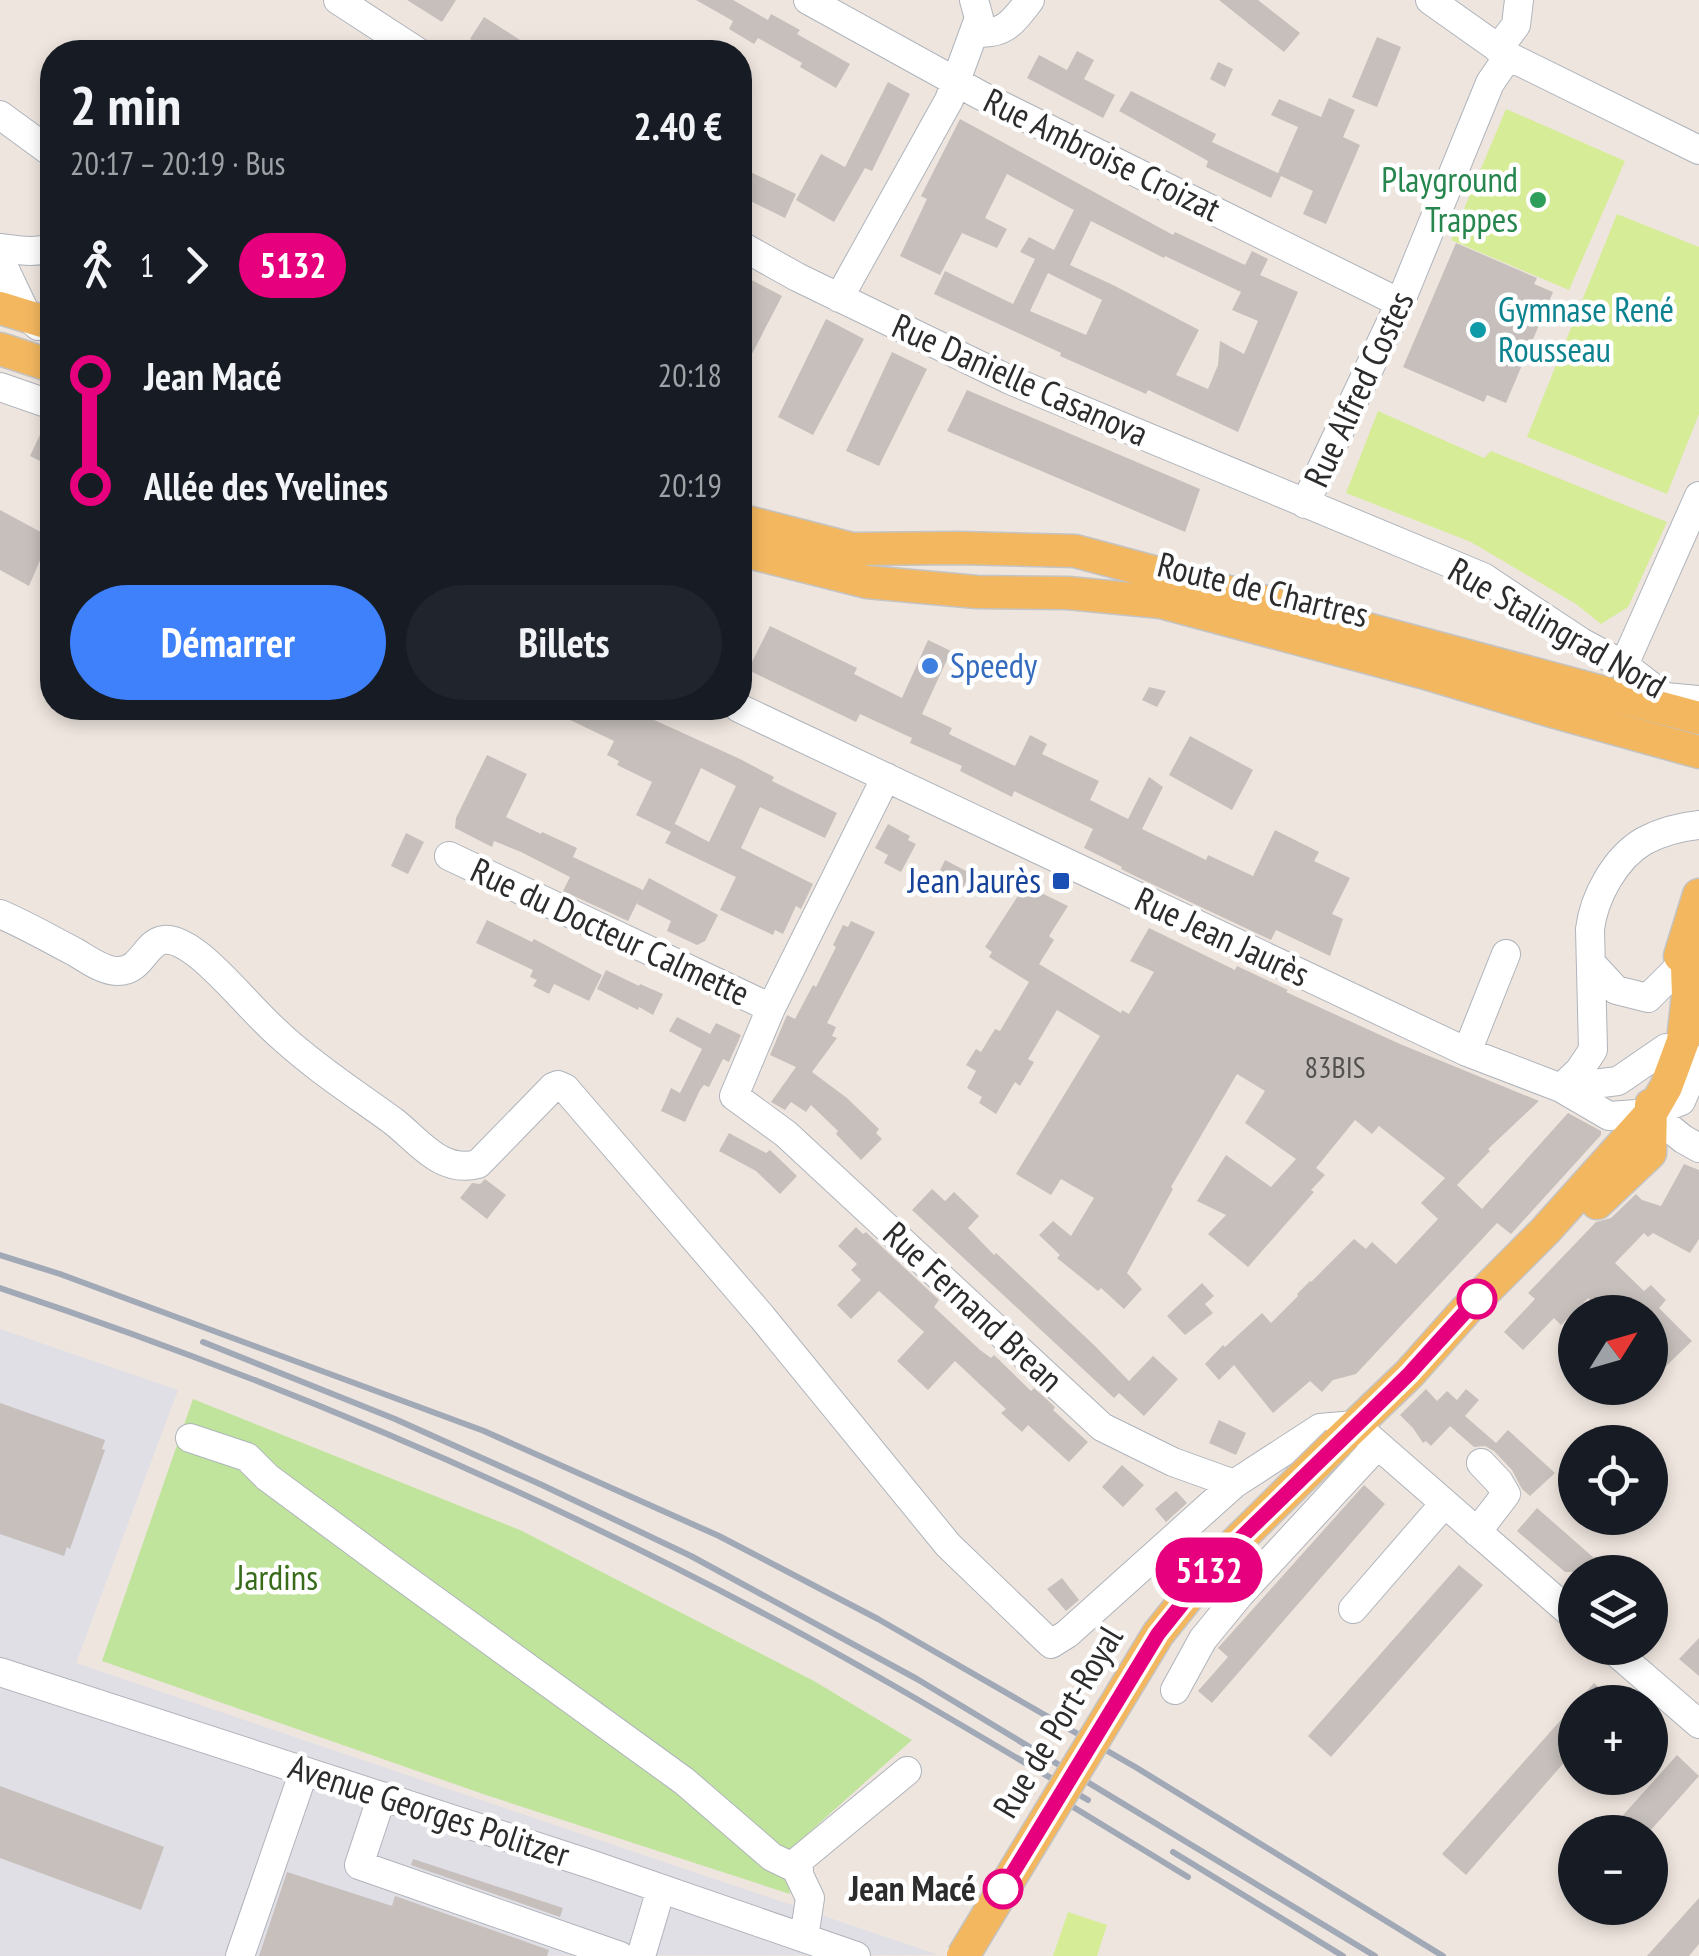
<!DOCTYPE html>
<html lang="fr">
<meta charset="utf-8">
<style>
:root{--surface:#171b24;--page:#20242c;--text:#f1f3f6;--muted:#9ea1a6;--accent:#3e81fb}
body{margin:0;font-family:"PT Sans Narrow",sans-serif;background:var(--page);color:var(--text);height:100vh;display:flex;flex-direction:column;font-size:38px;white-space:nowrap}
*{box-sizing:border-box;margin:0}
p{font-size:32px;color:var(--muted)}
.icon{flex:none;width:55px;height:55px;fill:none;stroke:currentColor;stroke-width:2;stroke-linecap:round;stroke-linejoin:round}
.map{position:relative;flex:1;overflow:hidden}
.details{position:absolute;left:40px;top:40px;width:712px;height:680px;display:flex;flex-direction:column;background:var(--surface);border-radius:40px;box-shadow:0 5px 15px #0003}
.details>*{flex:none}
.badge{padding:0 20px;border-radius:32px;font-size:35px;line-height:65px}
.needle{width:65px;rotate:53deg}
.buttons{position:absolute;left:1558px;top:1295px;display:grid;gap:20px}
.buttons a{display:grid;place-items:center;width:110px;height:110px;border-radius:50%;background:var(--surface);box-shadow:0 5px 15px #0003;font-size:50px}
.map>.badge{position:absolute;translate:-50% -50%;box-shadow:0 0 0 5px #fff}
.legs{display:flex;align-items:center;gap:15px;height:110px;padding:0 30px;font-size:32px}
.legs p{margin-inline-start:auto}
.summary{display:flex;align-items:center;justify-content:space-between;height:170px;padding:0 30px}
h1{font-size:55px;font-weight:600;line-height:75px}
.button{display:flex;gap:20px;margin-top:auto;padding:20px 30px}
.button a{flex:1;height:115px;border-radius:60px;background:var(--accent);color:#fff;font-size:40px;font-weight:600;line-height:115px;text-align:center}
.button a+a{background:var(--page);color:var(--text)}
ul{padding:0 30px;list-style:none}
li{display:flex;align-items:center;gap:35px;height:110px;font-size:38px}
li i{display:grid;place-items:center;width:15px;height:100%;margin:0 12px;background:currentColor}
li i::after{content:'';width:25px;height:25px;margin:-12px;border:8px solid;border-radius:50%;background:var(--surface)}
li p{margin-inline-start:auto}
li:first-child i{background:linear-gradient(#0000 50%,currentColor 0)}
li:last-child i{background:linear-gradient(currentColor 50%,#0000 0)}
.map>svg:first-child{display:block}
.industrial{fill:#e0dfe6}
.green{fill:#c0e49b}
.pitch{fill:#d6ec97}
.building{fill:#c6bfbb;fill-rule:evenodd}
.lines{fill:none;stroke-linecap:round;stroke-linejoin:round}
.minor-casing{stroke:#afb4bc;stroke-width:30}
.major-casing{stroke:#c4c4c4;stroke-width:35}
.minor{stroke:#fff;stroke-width:28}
.major{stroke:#f2b75f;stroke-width:32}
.rail{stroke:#a1a8b6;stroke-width:6}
.major-bridge-casing{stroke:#c4c4c4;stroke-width:35;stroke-linecap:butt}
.major-bridge{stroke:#f2b75f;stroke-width:32}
.line-1-casing{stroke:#fff;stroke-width:22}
.line-1{stroke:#e6007e;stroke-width:15}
.leisure-dot{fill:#2e9e5b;stroke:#fff;stroke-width:4}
.culture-dot{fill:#0f9aa8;stroke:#fff;stroke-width:4}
.shop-dot{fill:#3f7fe0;stroke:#fff;stroke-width:4}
.transit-dot{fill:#1a4fb4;stroke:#fff;stroke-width:4}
.stop-1-dot{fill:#fff;stroke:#e6007e;stroke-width:5}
.labels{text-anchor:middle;stroke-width:9;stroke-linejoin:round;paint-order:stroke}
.number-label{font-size:30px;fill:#525150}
.street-label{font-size:35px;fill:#2c2c2c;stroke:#fff}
.leisure-label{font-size:35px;fill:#27864d;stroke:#fff;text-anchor:end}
.culture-label{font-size:35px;fill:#0d838f;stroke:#fff;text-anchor:start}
.shop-label{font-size:35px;fill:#366cbe;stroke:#fff;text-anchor:start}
.transit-label{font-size:35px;fill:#164399;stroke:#fff;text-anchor:end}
.park-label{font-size:35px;fill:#386b1a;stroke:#fff}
.stop-label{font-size:35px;font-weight:bold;fill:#2c2c2c;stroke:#fff;text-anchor:end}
</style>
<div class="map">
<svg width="1699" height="1956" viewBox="0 0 1699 1956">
<rect width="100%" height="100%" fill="#eee5de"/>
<path class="industrial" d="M 0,1329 L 178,1390 L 76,1663 L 939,1955 L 0,1956 Z"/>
<path class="green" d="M 193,1399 L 520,1530 L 814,1681 L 912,1740 L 784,1855 L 790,1894 L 486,1795 L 102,1661 Z"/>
<path class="pitch" d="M 1506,109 L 1625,161 L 1569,290 L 1451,240 Z
M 1617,214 L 1699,247 L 1699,414 L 1667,494 L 1527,437 Z
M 1378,411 L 1484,458 L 1491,451 L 1667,522 L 1628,607 L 1601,624 L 1576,604 L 1471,542 L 1346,493 Z
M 1068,1912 L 1107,1925 L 1097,1956 L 1053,1956 Z"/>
<path class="building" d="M 407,0 L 456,0 L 442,22 Z
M 696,0 L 733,0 L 768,20 L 771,14 L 800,30 L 797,34 L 850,64 L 836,88 L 800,67 L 802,63 L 758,38 L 754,44 L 729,29 L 733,21 Z
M 1219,0 L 1258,0 L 1300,33 L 1284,52 Z
M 484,17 L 520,40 L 512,52 L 491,52 L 470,39 Z
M 1377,37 L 1401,47 L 1377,107 L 1352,97 Z
M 1077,51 L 1094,60 L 1084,79 L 1115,95 L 1103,118 L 1027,78 L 1039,55 L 1067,70 Z
M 1218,62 L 1233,69 L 1225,87 L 1210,79 Z
M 888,82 L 910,94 L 872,171 L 865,168 L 834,222 L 796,200 L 821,154 L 845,167 Z
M 1131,91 L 1216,134 L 1212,142 L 1278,173 L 1298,127 L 1271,115 L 1279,99 L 1321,117 L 1329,98 L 1355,110 L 1343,137 L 1360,145 L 1326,224 L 1303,214 L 1313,191 L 1281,176 L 1271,198 L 1206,167 L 1208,161 L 1119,111 Z
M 960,119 L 1173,235 L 1175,232 L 1245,265 L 1252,251 L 1268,259 L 1260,275 L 1298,292 L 1238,432 L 1148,390 L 1146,394 L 1060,356 L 1061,353 L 934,294 L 945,271 L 1013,304 L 1035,259 L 1020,252 L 1029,237 L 1054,250 L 1074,210 L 1007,174 L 985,218 L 1007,229 L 997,248 L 962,233 L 940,275 L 900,256 L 927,199 L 921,196 ZM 1091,221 L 1164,258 L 1165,256 L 1241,292 L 1232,310 L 1258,321 L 1244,354 L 1220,341 L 1218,365 L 1208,389 L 1176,375 L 1199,330 L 1113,285 L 1070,265 ZM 1048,273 L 1102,300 L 1086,335 L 1030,311 Z
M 740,167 L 796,194 L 785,218 L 740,196 Z
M 1456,243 L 1537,278 L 1534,284 L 1553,292 L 1506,403 L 1487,395 L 1484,402 L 1403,367 Z
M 740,274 L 782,296 L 740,377 Z
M 826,319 L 864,339 L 813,435 L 778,417 Z
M 892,352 L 927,369 L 879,466 L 846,451 Z
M 967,390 L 1200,489 L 1185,532 L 947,431 Z
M 46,422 L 52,422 L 52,467 L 30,456 Z
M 0,510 L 50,537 L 29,586 L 0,570 Z
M 770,626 L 857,668 L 854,674 L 902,698 L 928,640 L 951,651 L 922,714 L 952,728 L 949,734 L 1015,766 L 1030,735 L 1047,744 L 1042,754 L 1099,781 L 1090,800 L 1128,819 L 1149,777 L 1163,787 L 1142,829 L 1206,860 L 1208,855 L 1253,876 L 1275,830 L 1319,852 L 1314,861 L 1350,878 L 1332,914 L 1343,919 L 1330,956 L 1276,930 L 1271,940 L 1137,877 L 1121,869 L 1122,867 L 1084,848 L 1093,829 L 1014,791 L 1012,797 L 960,771 L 962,766 L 910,743 L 912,738 L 860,714 L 856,722 L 748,670 Z
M 1149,687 L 1166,691 L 1157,707 L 1142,700 Z
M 545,708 L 644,708 L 641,714 L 740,759 L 774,777 L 772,781 L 837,813 L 825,838 L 760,807 L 741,848 L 813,884 L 801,909 L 796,906 L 783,934 L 775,930 L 773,935 L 720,910 L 736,877 L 665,843 L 675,824 L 709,842 L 736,786 L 701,768 L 671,832 L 636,815 L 652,782 L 617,765 L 619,761 L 607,755 L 614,741 Z
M 1190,736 L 1253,770 L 1232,810 L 1169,775 Z
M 487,755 L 527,774 L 506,817 L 541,834 L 542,832 L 577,848 L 573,857 L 643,890 L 649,878 L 718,915 L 705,941 L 697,945 L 667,931 L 671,921 L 637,904 L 640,897 L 628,921 L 563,891 L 570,877 L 521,852 L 494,841 L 492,847 L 455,828 L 456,818 Z
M 888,824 L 910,836 L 908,840 L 916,844 L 901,872 L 884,863 L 888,855 L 875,848 Z
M 406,833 L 424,842 L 408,874 L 391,866 Z
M 945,860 L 970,873 L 960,895 L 934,883 Z
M 1025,885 L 1068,906 L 1049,936 L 1054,940 L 1039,964 L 1121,1013 L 1122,1010 L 1129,1014 L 1154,972 L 1130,961 L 1149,928 L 1235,970 L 1237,966 L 1288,990 L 1286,992 L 1400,1044 L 1539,1101 L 1488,1149 L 1490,1151 L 1457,1185 L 1482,1209 L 1568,1113 L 1601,1131 L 1601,1135 L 1511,1234 L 1497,1223 L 1356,1374 L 1333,1380 L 1322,1392 L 1310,1381 L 1273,1413 L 1234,1365 L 1219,1380 L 1205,1364 L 1223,1345 L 1225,1347 L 1262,1313 L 1271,1323 L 1298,1296 L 1297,1294 L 1310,1281 L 1311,1282 L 1354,1239 L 1366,1249 L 1372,1242 L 1396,1264 L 1438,1219 L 1421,1203 L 1445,1178 L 1379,1126 L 1372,1134 L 1355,1120 L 1316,1168 L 1325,1175 L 1311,1190 L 1314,1192 L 1248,1267 L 1208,1234 L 1226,1215 L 1197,1201 L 1226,1155 L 1271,1187 L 1296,1159 L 1245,1123 L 1265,1091 L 1237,1074 L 1171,1187 L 1173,1189 L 1127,1273 L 1142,1289 L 1124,1309 L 1101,1288 L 1098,1291 L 1057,1258 L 1060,1255 L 1039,1235 L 1053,1221 L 1071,1236 L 1094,1198 L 1061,1179 L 1051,1195 L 1016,1174 L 1100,1036 L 1057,1010 L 1028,1059 L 1034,1062 L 1020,1086 L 1015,1082 L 996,1114 L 979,1103 L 982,1097 L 967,1088 L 976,1071 L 966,1065 L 976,1049 L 981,1052 L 995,1029 L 1000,1031 L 1029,982 L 989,957 L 992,952 L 985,947 Z
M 487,920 L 532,942 L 534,939 L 602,975 L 589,1001 L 554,984 L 549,994 L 533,986 L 537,980 L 530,977 L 533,970 L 476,943 Z
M 851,921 L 875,932 L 827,1023 L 836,1027 L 832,1036 L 837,1038 L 812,1072 L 847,1098 L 879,1129 L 876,1133 L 882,1139 L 861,1160 L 836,1134 L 838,1131 L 811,1105 L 806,1112 L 791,1102 L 785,1110 L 771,1102 L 796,1067 L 770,1055 L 787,1015 L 795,1019 L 813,985 L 816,987 L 836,947 L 833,945 L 843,925 L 848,927 Z
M 606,970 L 639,986 L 640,984 L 663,994 L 653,1015 L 639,1007 L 638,1010 L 597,989 Z
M 677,1017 L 710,1034 L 716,1023 L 741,1035 L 729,1062 L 723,1059 L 709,1087 L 704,1085 L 700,1090 L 685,1122 L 661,1111 L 671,1088 L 680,1093 L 702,1049 L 669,1031 Z
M 729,1133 L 766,1153 L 770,1150 L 797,1176 L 780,1194 L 756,1171 L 719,1151 Z
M 1684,1164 L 1699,1170 L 1699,1239 L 1690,1253 L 1653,1233 L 1648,1237 L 1644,1233 L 1615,1263 L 1644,1291 L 1651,1285 L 1666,1300 L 1659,1308 L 1692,1341 L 1662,1370 L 1650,1358 L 1650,1312 L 1603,1312 L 1588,1298 L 1561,1325 L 1554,1318 L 1523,1350 L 1504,1332 L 1535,1299 L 1528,1293 L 1596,1222 L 1611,1218 L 1636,1194 L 1642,1200 L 1661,1206 Z
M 485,1179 L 506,1195 L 487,1219 L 460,1198 L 472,1183 L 480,1184 Z
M 932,1189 L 945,1201 L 954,1192 L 979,1216 L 968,1228 L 994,1255 L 996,1253 L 1095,1346 L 1129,1381 L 1153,1356 L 1178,1379 L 1144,1416 L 1119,1393 L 1114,1398 L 912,1210 Z
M 856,1227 L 863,1234 L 866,1232 L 939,1300 L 934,1307 L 980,1350 L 991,1358 L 994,1355 L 1031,1391 L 1034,1388 L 1055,1407 L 1053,1410 L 1088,1442 L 1069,1462 L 1028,1425 L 1022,1432 L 1001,1413 L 1006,1409 L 955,1361 L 928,1390 L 897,1361 L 924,1332 L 879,1291 L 851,1319 L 837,1305 L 861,1280 L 851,1270 L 857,1264 L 838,1246 Z
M 1202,1283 L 1214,1296 L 1205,1304 L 1213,1313 L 1185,1335 L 1167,1316 Z
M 1426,1389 L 1437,1401 L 1447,1391 L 1457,1400 L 1466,1389 L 1479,1400 L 1465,1416 L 1496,1443 L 1508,1430 L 1555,1473 L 1530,1496 L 1522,1489 L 1512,1470 L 1494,1451 L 1485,1446 L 1474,1447 L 1450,1426 L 1431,1446 L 1426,1441 L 1423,1443 L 1413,1428 L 1400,1415 Z
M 0,1403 L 105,1440 L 102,1449 L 105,1450 L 70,1549 L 67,1547 L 64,1556 L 0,1534 Z
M 1219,1420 L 1246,1433 L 1236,1455 L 1209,1443 Z
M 1122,1465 L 1144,1485 L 1123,1507 L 1102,1487 Z
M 1364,1485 L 1385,1504 L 1212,1703 L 1198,1691 L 1228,1657 L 1218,1648 Z
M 1176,1491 L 1187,1503 L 1166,1522 L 1155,1509 Z
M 1537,1508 L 1610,1572 L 1565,1572 L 1517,1531 Z
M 1459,1565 L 1483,1585 L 1331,1757 L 1308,1736 Z
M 1062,1578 L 1079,1600 L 1066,1611 L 1047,1589 Z
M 1699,1638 L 1699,1676 L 1679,1659 Z
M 1594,1683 L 1616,1702 L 1577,1702 Z
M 1575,1704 L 1575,1750 L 1466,1875 L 1442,1854 Z
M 1677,1755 L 1699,1776 L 1649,1832 L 1608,1832 Z
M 0,1786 L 164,1847 L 141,1910 L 0,1858 Z
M 413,1859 L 563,1908 L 560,1917 L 411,1865 Z
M 287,1872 L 392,1906 L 395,1896 L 549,1950 L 547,1956 L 259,1956 Z
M 1699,1898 L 1699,1944 L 1689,1956 L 1647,1956 Z"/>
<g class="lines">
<defs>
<path id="minor" d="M 338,0 L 418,52
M 808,0 L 980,95 L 1400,303
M 1430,0 L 1512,58 L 1699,150
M 975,32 C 1004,36 1013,22 1030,0
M 1498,49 L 1516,25 L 1519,0
M 0,115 L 52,153
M 740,245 L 797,277 L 1010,380 L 1483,577 L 1581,642 L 1624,665 L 1665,697 L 1699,700
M 0,248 C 17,250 36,254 52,247
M 0,259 L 27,316 L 38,326
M 839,298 L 949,100 L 979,18 L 974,0
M 0,387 L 52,405
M 1305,504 L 1400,303 L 1490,83 L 1503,64 L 1512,58
M 1624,665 L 1699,496
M 739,708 L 1467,1052 L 1561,1088 L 1609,1116 L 1651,1113 L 1681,1101 L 1699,1060
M 886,777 L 771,1008 L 734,1096 L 786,1134 L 1102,1427 L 1173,1462 L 1234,1484
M 449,856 L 771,1008
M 0,914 C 26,925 50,939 75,952 C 87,959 103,971 117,971 C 153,972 143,911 201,957 C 230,981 254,1013 283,1038 C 317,1069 356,1094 393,1121 C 419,1141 441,1174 478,1164 L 553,1087 L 558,1085 L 565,1088 L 762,1317 L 948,1545 L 1051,1644 L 1067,1634 L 1234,1484 L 1320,1428 L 1355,1425 L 1575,1617
M 1591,963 L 1616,990 L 1648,998 L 1676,970
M 1467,1052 L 1506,954
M 1561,1088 L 1579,1071 L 1593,1050 L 1590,929 C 1594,897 1615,858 1644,841 C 1661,832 1680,827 1699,825
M 1561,1088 L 1618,1081 L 1666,1048
M 1651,1113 L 1683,1139 L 1699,1148
M 190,1438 L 247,1457 L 267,1477 L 386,1565 L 684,1781 L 772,1857 L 799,1870
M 1477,1532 L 1506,1494 L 1499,1482 L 1481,1463
M 1353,1609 L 1444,1504
M 1611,1648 L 1699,1724
M 0,1672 L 593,1865 L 856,1956
M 1175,1690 L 1203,1639 L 1240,1594 L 1374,1449 L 1379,1447
M 382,1796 L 359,1865 L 620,1956
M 804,1938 L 810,1898 L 799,1875 L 798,1861 L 907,1771
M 240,1956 L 304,1771
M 641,1956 L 661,1889"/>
<path id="major" d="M 0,308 L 52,324
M 0,349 L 52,366
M 740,520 L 852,549 L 960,548 L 1075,551 L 1699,718
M 740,550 L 867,582 L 977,592 L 1068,593 L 1161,602 L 1422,672 L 1555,712 L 1699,752
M 1680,956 L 1699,895
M 1597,1203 L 1650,1153 L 1651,1105
M 1338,1442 L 1409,1374 L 1466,1310 L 1545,1231 L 1651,1113 L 1666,1087 L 1683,1041 L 1688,995 L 1686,939"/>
</defs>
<use href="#minor" class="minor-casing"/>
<use href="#major" class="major-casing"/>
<use href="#minor" class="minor"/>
<use href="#major" class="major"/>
<path class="rail" d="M 0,1255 L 60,1274 L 484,1431 L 719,1536 L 878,1619 L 1137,1768 L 1443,1956
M 0,1288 C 261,1375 516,1482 759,1611 C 871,1670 979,1736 1088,1800
M 203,1342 L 395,1419 L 542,1485 L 691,1556 L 917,1679 L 1375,1956
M 1060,1799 L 1188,1877
M 1173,1852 L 1343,1956"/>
<defs>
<path id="major-bridge" d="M 963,1956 L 1158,1634 L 1214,1564 L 1338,1442"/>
</defs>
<use href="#major-bridge" class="major-bridge-casing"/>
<use href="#major-bridge" class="major-bridge"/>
</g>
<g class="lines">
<defs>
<path id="line-1" d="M 1003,1889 L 1158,1634 L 1214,1564 L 1409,1374 L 1477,1299"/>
</defs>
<use href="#line-1" class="line-1-casing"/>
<use href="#line-1" class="line-1"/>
</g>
<circle class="leisure-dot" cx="1538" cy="200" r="10"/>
<circle class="culture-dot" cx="1478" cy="330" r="10"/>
<circle class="shop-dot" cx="930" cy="666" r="10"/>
<rect class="transit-dot" x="1051" y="871" width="20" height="20" rx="5"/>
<g class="stop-1-dot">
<circle cx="1477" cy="1299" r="18"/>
<circle cx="1003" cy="1889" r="18"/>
</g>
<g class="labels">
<g class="number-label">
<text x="1335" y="1078">83BIS</text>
</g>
<g class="street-label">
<text transform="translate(1102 155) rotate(26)" y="12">Rue Ambroise Croizat</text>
<text transform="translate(1020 380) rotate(24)" y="12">Rue Danielle Casanova</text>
<text transform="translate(1359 389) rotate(-65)" y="12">Rue Alfred Costes</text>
<text transform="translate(1263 590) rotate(14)" y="12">Route de Chartres</text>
<text transform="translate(1557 628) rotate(30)" y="12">Rue Stalingrad Nord</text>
<text transform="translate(610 932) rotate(25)" y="12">Rue du Docteur Calmette</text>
<text transform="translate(1222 937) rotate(25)" y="12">Rue Jean Jaurès</text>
<text transform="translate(973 1307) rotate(43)" y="12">Rue Fernand Brean</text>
<text transform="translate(1058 1722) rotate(-59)" y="12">Rue de Port-Royal</text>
<text transform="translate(429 1811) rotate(18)" y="12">Avenue Georges Politzer</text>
</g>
<g class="leisure-label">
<text x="1518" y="192">Playground<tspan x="1518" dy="40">Trappes</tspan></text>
</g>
<g class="culture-label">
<text x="1498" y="322">Gymnase René<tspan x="1498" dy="40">Rousseau</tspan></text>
</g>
<g class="shop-label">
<text x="950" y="678">Speedy</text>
</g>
<g class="transit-label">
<text x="1041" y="893">Jean Jaurès</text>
</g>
<g class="park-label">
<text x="277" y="1590">Jardins</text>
</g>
<g class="stop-label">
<text x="976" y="1901">Jean Macé</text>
</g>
</g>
</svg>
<div class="buttons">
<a><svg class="needle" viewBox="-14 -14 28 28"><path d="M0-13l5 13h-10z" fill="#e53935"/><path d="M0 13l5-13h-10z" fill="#9ea1a6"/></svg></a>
<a><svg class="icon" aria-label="locate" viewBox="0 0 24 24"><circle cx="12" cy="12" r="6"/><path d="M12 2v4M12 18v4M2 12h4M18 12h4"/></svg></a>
<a><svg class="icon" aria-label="layers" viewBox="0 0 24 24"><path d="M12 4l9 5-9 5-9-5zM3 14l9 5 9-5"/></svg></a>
<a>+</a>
<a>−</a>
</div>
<b class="badge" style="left:1209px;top:1570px;background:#e6007e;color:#fff">5132</b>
<section class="details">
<div class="summary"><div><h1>2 min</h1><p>20:17 – 20:19 · Bus</p></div><b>2.40 €</b></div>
<div class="legs"><svg class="icon" aria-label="walk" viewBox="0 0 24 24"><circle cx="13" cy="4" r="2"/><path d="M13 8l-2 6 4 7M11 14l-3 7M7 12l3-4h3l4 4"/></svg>1<svg class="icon" aria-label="forward" viewBox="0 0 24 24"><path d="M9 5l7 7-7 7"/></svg><b class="badge" style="background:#e6007e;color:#fff">5132</b></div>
<ul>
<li><i style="color:#e6007e"></i><b>Jean Macé</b><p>20:18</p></li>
<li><i style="color:#e6007e"></i><b>Allée des Yvelines</b><p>20:19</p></li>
</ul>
<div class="button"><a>Démarrer</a><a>Billets</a></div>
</section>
</div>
